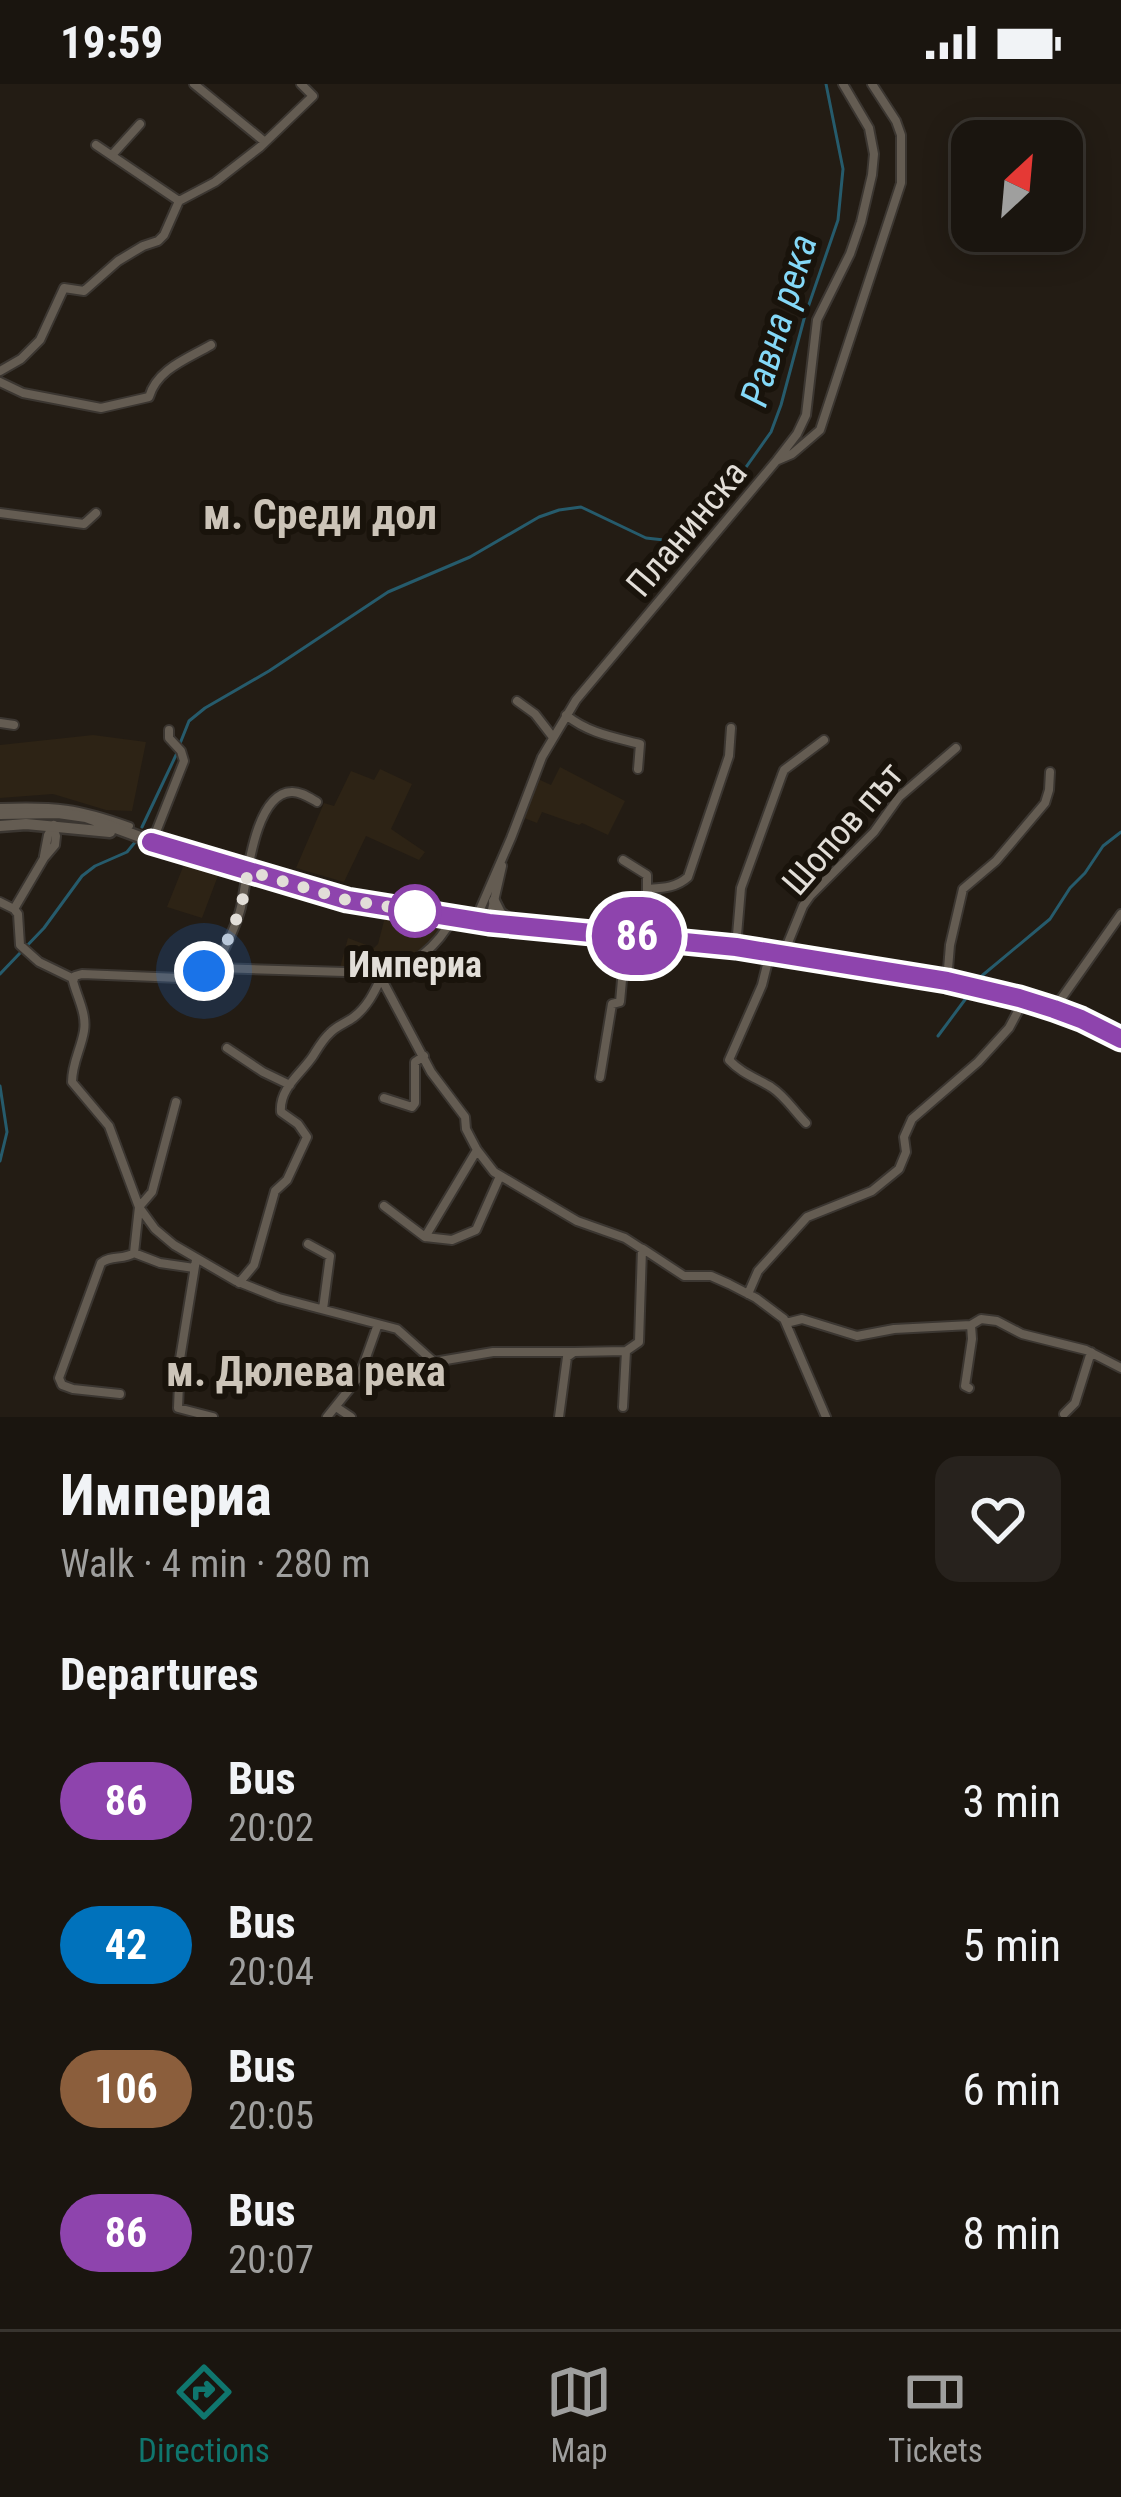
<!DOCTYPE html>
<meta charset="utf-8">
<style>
:root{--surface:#1a150f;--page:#27221d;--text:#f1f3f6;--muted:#9f9f9e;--line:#38342f;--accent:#0f766e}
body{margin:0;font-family:"Roboto Condensed",sans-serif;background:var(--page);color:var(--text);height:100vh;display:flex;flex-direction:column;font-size:45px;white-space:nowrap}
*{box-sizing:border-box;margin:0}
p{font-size:39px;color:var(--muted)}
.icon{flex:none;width:66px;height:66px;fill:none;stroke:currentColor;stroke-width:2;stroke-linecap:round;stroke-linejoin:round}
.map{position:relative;height:1333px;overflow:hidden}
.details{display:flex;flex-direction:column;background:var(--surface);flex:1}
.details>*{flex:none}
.badge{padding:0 24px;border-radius:39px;font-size:42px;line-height:78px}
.needle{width:78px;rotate:26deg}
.buttons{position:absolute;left:951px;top:36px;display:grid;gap:24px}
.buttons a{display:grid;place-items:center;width:132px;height:132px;border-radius:24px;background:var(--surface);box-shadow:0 6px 30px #0003,0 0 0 3px var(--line);font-size:60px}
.you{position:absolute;width:60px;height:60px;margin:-30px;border:9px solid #fff;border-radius:50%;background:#1a73e8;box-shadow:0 0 0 18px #1a73e833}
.map>.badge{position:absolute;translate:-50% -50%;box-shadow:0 0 0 6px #fff}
h2{padding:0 60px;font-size:45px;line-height:108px}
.round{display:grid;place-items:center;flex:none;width:126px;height:126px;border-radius:24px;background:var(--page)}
.overview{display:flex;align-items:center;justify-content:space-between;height:204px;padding:0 60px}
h1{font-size:57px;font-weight:700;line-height:90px}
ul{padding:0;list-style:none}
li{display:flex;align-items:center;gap:36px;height:144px;padding:0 60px}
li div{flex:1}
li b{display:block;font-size:45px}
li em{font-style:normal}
li .badge{min-width:132px;font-weight:700;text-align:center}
.status{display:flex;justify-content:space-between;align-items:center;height:84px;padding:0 60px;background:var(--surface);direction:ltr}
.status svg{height:33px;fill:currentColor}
.tab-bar{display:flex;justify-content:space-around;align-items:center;height:168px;border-top:3px solid var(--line);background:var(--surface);font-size:33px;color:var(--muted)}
.tab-bar a{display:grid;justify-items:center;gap:6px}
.tab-bar .active{color:var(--accent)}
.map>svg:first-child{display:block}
.built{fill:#2d2315}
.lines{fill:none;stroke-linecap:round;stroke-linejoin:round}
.stream{stroke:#265b6c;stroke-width:3}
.pedestrian-casing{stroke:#3b3631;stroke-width:10}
.minor-casing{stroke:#3b3631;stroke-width:12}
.tertiary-casing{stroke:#3b3631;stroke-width:15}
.pedestrian{stroke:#645c52;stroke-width:6}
.minor{stroke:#645c52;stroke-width:8}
.tertiary{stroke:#645c52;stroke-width:10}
.line-casing{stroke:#fff;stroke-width:27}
.line{stroke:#8e44ad;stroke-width:18}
.walk{stroke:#e2ded8;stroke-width:12;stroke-dasharray:0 21.6}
.stop-dot{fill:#fff;stroke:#8e44ad;stroke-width:6}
.labels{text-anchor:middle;stroke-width:12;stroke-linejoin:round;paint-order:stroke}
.street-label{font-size:36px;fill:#e2ded8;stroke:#19130b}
.stop-label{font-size:36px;font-weight:bold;fill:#e2ded8;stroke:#19130b}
.water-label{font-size:39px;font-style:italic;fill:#84d8f7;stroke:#19130b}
.quarter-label{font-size:42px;font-weight:bold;fill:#ccc4b8;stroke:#19130b}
</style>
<div class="status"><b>19:59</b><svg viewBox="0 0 49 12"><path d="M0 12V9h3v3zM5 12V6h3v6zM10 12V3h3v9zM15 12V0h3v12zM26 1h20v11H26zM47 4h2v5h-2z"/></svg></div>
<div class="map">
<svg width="1121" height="1333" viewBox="0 0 1121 1333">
<rect width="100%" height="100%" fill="#231c14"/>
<path class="built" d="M 93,651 L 146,658 L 132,727 L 106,726 L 53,710 L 0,714 L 0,661 Z
M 560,683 L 625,717 L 608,751 L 582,739 L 579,741 L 542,728 L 537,739 L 524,734 L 538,695 L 551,701 Z
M 380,685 L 412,700 L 391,745 L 425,768 L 419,776 L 366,752 L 344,798 L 296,784 L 324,719 L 334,722 L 351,687 L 374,696 Z
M 185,778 L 219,789 L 202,834 L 167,823 Z
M 385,833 L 445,843 L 425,866 L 405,880 L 381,890 L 340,884 L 348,854 L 374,864 L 378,860 Z"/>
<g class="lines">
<path class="stream" d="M 179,662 L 189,637 L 205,624 L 269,587 L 388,508 L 470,473 L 539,433 L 559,426 L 581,423 L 646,454 L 664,456 L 686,450 L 705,435 L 729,407 L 771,348 L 781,321 L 804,235 L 838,136 L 843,85 L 826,0
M 142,743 L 177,669
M 0,890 L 44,844 L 82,792 L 95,782 L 127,768 L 136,757
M 978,895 L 1050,835 L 1070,804 L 1085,789 L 1103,762 L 1121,748
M 938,952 L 967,913
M 0,1002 L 7,1048 L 0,1077"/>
<defs>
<path id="pedestrian" d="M 0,723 C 55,721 78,723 130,742"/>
<path id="minor" d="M 194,0 L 265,58
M 96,61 L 179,117
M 112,71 L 140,40
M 0,287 L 21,275 L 40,256 L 64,204 L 84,207 L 118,177 L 143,162 L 158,157 L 164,151 L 179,117 L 215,98 L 260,63 L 313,12 L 301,0
M 0,298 L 23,309 L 101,324 L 149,313 C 157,285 187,275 211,261
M 778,376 L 792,370 L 820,346 L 901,99 L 901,51 L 896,37 L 872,0
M 0,429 L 84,440 L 96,429
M 517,617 L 535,630 L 552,652
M 566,631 C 588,649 613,653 640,660 L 638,685
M 0,639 L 14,641
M 152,758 L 184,677 L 181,667 L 169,654 L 169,646
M 44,772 L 48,751 L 54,741
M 623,776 L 647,791 L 647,805
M 0,818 L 14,825 L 44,774 L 55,761 L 56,752 L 53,743
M 14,825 L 18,830 L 20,861 L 39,878 L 74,895
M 453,833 C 437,865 412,881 381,894 L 431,988 L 465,1033 L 466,1045 L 477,1066 L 494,1088 L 577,1137 L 625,1154 L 642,1165 L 639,1258 L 626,1267 L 574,1268 L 567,1273 L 559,1333
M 475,837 L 511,754 L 542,673 L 576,616 L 777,376 L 797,350 L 806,331 L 817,236 L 850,170 L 861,138 L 872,91 L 874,70 L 869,44 L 843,0
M 489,839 L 502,782
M 646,853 L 647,805 C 662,804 676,804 688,793 L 729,672 L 731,644
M 736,863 L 741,804 L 782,691 L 784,686 L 824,656
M 770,869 L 762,901 L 729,976 C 741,989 756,994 771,1003 C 785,1012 794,1027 806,1039
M 783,871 L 803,822 L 810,812 L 874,748 L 899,713 L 956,664
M 216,884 L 180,894 L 82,890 L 75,892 L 73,897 C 77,913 87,930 84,947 C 81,965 72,979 72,998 L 109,1042 L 139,1123 L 155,1145 L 174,1161 L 236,1197 L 279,1214 L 397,1245 L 434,1278 L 493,1268 L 574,1268
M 947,897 L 950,861 L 963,805 L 996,777 L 1045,719 L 1049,706 L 1050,688
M 1054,925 L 1121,830
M 227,964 L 263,988 L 290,1001
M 600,993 L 612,920 L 620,918 L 626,852
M 384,1014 L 412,1023 L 415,1019 L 415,978 L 424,972
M 384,1122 L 425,1153 L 477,1066
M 425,1153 L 452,1156 L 476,1146 L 500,1092
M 308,1160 L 330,1172 L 323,1225
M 643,1165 L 684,1192 L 711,1192 L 729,1200 L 756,1214 L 784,1235 L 826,1333
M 134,1169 L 160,1179 L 194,1184
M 196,1176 L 180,1275 L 178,1324 L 213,1333
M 239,1199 L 254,1181 L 275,1107 L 287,1096 L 307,1053 L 298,1040 L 281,1028 C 279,1004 301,990 313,972 C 318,964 323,955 330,949 C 336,942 346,939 354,933 C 367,923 374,909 381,894 L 345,888 L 216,884 C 224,864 236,844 241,823 C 247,796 254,710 291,708 C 300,707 310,714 317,718
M 748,1210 L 758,1187 L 807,1133 L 872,1107 L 899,1085 L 906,1068 L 904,1053 L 912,1035 L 978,978 L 1009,944 L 1024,916
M 786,1239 L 802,1235 L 857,1252 L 894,1245 L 971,1241 L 981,1235 L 997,1237 L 1022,1250 L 1086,1266 L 1121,1284
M 969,1304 L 965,1302 L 972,1255 L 971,1241
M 120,1310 L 73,1305 L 62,1301 L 59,1294 L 101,1179 C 110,1171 124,1176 134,1169 L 139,1123 L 152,1108 L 176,1018
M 336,1323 L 351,1333
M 623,1323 L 626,1267
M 1064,1330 L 1075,1319 L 1091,1268
M 327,1333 L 359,1293 L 378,1240"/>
<path id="tertiary" d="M 0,730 L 58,729 L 86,733 L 151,757 L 347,816 L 489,839 L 736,863 L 947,897 L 1019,914 L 1054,925 L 1081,935 L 1121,955
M 0,742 L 26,740 L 110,748
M 494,817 L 500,829 L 515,840"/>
</defs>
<use href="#pedestrian" class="pedestrian-casing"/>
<use href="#minor" class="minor-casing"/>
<use href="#tertiary" class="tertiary-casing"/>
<use href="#pedestrian" class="pedestrian"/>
<use href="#minor" class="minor"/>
<use href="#tertiary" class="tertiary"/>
</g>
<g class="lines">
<defs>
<path id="line" d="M 151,758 L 347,816 L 489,839 L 736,863 L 947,897 L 1019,914 L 1054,925 L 1081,935 L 1121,955"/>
</defs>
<use href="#line" class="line-casing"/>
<use href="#line" class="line"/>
<path class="walk" d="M 204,887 L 216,884 L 241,824 L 248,787 L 347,816 L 415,827"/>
</g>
<circle class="stop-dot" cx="415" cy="827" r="24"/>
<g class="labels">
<g class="street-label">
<text transform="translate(686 444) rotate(-50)" y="13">Планинска</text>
<text transform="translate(842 744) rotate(-49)" y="13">Шопов път</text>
</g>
<g class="stop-label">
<text x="415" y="893">Империа</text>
</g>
<g class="water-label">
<text transform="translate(778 236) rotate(-73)" y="14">Равна река</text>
</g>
<g class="quarter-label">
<text x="320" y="445">м. Среди дол</text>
<text x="306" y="1302">м. Дюлева река</text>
</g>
</g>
</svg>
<div class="buttons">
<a><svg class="needle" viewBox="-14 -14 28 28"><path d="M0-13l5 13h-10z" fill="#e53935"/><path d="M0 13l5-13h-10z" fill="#9f9f9e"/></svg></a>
</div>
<div class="you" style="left:204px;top:887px"></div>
<b class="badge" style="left:637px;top:852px;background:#8e44ad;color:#fff">86</b>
</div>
<section class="details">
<div class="overview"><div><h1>Империа</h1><p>Walk · 4 min · 280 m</p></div><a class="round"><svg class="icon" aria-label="heart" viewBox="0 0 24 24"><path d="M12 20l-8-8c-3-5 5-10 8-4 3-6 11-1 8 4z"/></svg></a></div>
<h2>Departures</h2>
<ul>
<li><span class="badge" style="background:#8e44ad;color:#fff">86</span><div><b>Bus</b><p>20:02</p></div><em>3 min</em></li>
<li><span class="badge" style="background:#0072bc;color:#fff">42</span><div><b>Bus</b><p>20:04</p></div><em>5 min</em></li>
<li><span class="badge" style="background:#8b5e3c;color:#fff">106</span><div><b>Bus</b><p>20:05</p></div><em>6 min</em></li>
<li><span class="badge" style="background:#8e44ad;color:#fff">86</span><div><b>Bus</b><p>20:07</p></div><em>8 min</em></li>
</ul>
</section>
<nav class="tab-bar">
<a class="active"><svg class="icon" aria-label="directions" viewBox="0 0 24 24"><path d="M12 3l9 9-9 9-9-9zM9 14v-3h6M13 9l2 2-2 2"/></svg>Directions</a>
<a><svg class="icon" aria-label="map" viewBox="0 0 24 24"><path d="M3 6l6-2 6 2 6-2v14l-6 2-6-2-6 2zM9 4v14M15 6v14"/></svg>Map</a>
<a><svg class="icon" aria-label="tickets" viewBox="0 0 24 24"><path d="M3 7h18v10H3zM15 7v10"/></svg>Tickets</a>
</nav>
